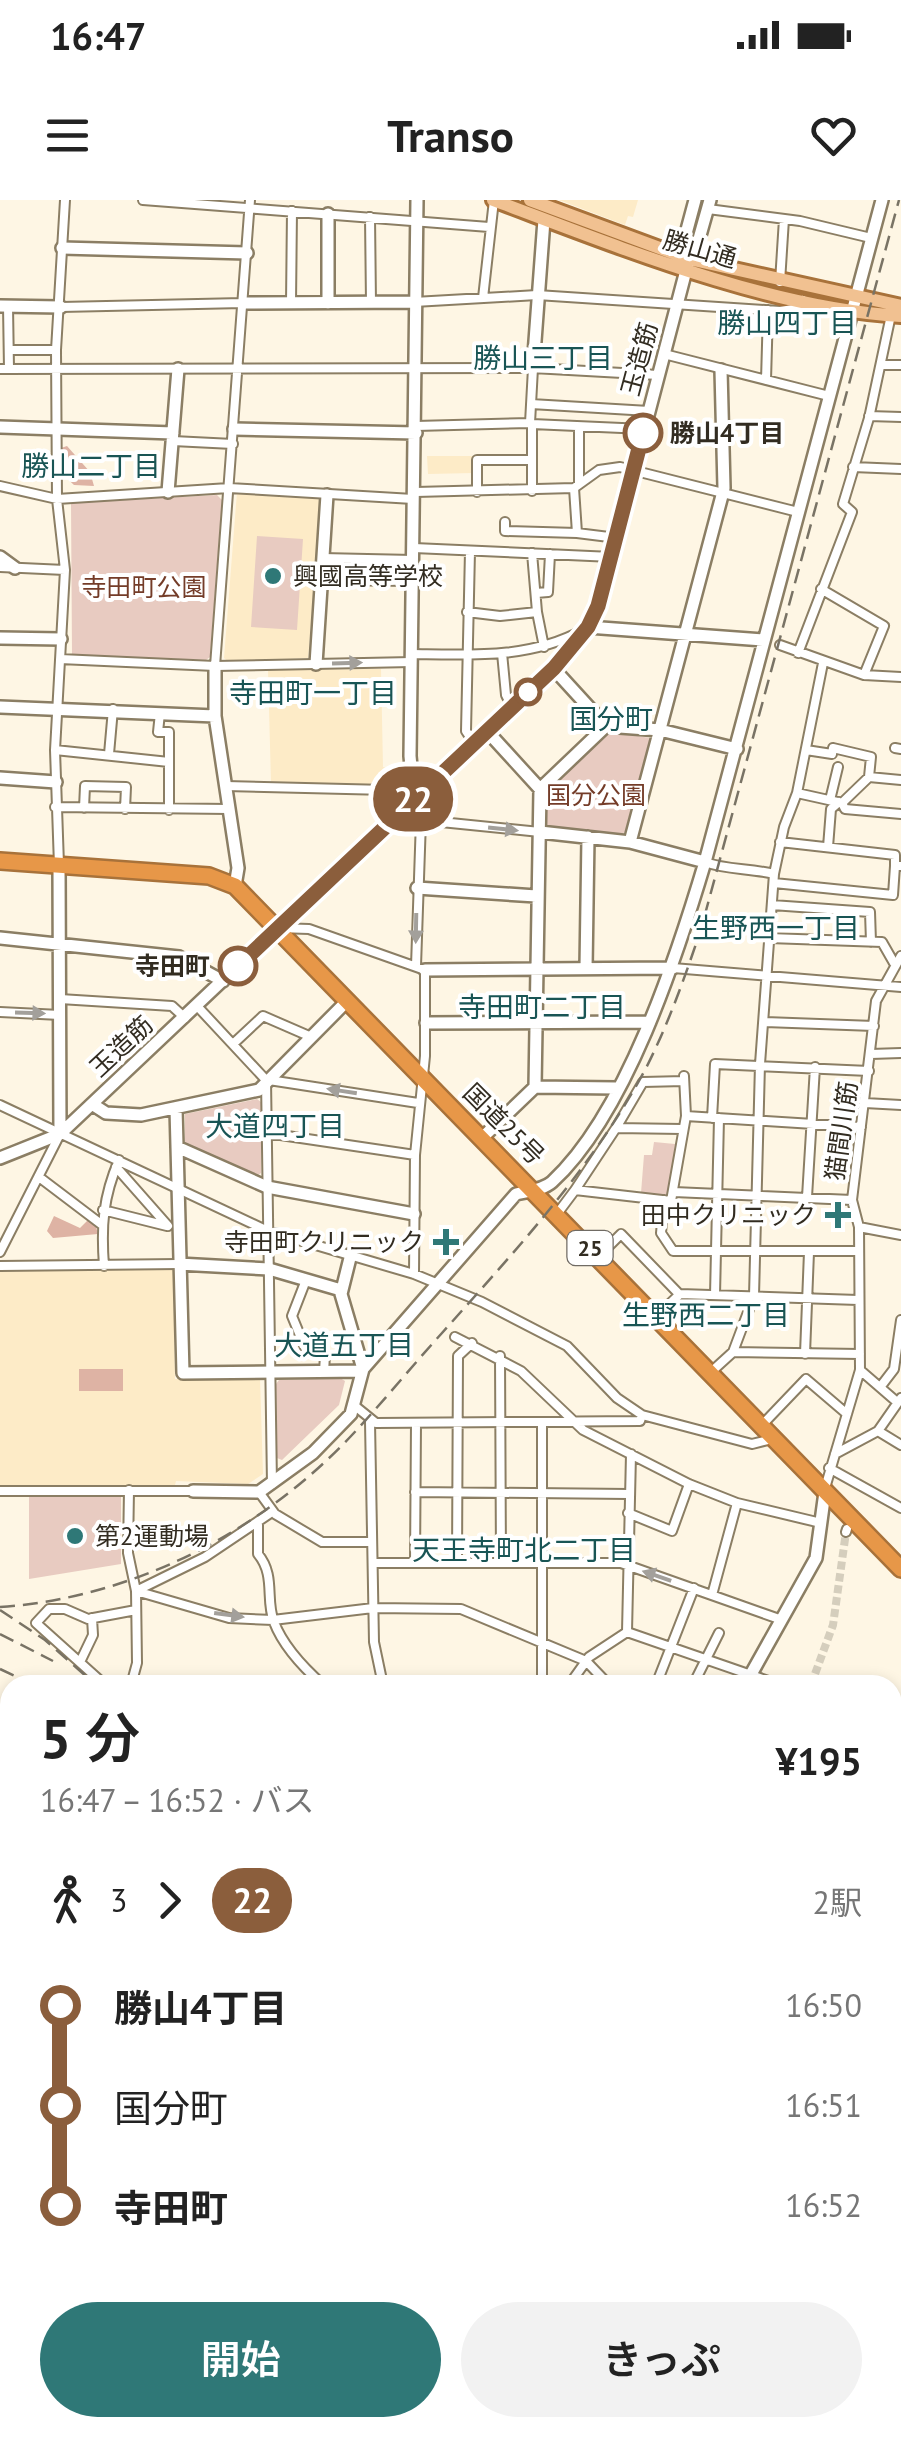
<!DOCTYPE html>
<html lang="ja">
<meta charset="utf-8">
<style>
:root{--surface:#fff;--page:#f2f2f2;--text:#222;--muted:#767676;--accent:#2f7877}
body{margin:0;font-family:"PT Sans","Noto Sans JP",sans-serif;background:var(--page);color:var(--text);height:100vh;display:flex;flex-direction:column;font-size:38px;white-space:nowrap}
*{box-sizing:border-box;margin:0}
p{font-size:32px;color:var(--muted)}
.icon{flex:none;width:55px;height:55px;fill:none;stroke:currentColor;stroke-width:2;stroke-linecap:round;stroke-linejoin:round}
.map{position:relative;flex:1;overflow:hidden}
.side{position:absolute;left:0px;top:1475px;width:902px;height:762px;display:flex;flex-direction:column;background:var(--surface);border-radius:30px 30px 0 0;box-shadow:0 5px 15px #0003}
.side>*{flex:none}
.badge{padding:0 20px;border-radius:32px;font-size:35px;line-height:65px}
.map>.badge{position:absolute;translate:-50% -50%;box-shadow:0 0 0 5px #fff}
.legs{display:flex;align-items:center;gap:15px;height:110px;padding:0 40px;font-size:32px}
.legs p{margin-inline-start:auto}
.summary{display:flex;align-items:center;justify-content:space-between;height:170px;padding:0 40px}
h1{font-size:55px;font-weight:600;line-height:75px}
.cta{display:flex;gap:20px;margin-top:auto;padding:20px 40px}
.cta a{flex:1;height:115px;border-radius:60px;background:var(--accent);color:#fff;font-size:40px;font-weight:600;line-height:115px;text-align:center}
.cta a+a{background:var(--page);color:var(--text)}
ul{padding:0 40px;list-style:none}
li{display:flex;align-items:center;gap:35px;height:100px;font-size:38px}
li i{display:grid;place-items:center;width:15px;height:100%;margin:0 12px;background:currentColor}
li i::after{content:'';width:25px;height:25px;margin:-12px;border:8px solid;border-radius:50%;background:var(--surface)}
li p{margin-inline-start:auto}
li:first-child i{background:linear-gradient(#0000 50%,currentColor 0)}
li:last-child i{background:linear-gradient(currentColor 50%,#0000 0)}
.status{display:flex;justify-content:space-between;align-items:center;height:70px;padding:0 50px;background:var(--surface);direction:ltr}
.status svg{height:28px;fill:currentColor}
header{display:flex;justify-content:space-between;align-items:center;height:130px;padding:0 40px;background:var(--surface);font-size:45px;font-weight:600}
.map>svg:first-child{display:block}
.built{fill:#fdebc7}
.green{fill:#e8cbc1}
.forest{fill:#deb3a4}
.lines{fill:none;stroke-linecap:round;stroke-linejoin:round}
.street-tunnel{stroke:#d5cebd;stroke-width:8;stroke-dasharray:8 4;stroke-linecap:butt}
.street-casing{stroke:#8b7e64;stroke-width:12}
.secondary-casing{stroke:#8b7e64;stroke-width:16}
.primary-casing{stroke:#a8723a;stroke-width:18}
.highway-casing{stroke:#a8723a;stroke-width:20}
.street{stroke:#fff;stroke-width:8}
.secondary{stroke:#fff;stroke-width:11}
.primary{stroke:#f1c191;stroke-width:12}
.highway{stroke:#e79748;stroke-width:15}
.rail{stroke:#797365;stroke-width:2.5;stroke-dasharray:15 8;stroke-linecap:butt}
.oneway{fill:#a3a09b}
.line-1-casing{stroke:#fff;stroke-width:22}
.line-1{stroke:#8b5e3c;stroke-width:15}
.stop-1-dot{fill:#fff;stroke:#8b5e3c;stroke-width:5}
.poi-dot{fill:#2f7877;stroke:#fff;stroke-width:4}
.labels{text-anchor:middle;stroke-width:8;stroke-linejoin:round;paint-order:stroke}
.shield{fill:#fff;stroke:#706b64;stroke-width:2.5}
.shield-label{font-size:22px;font-weight:bold;fill:#322c21}
.street-label{font-size:25px;fill:#322c21;stroke:#fff}
.stop-label{font-size:25px;font-weight:bold;fill:#322c21;stroke:#fff;text-anchor:start}
.poi-label{font-size:25px;fill:#322c21;stroke:#fff;text-anchor:start}
.park-label{font-size:25px;fill:#743c28;stroke:#fff}
.neighbourhood-label{font-size:28px;fill:#195555;stroke:#fff}
</style>
<div class="status"><b>16:47</b><svg viewBox="0 0 49 12"><path d="M0 12V9h3v3zM5 12V6h3v6zM10 12V3h3v9zM15 12V0h3v12zM26 1h20v11H26zM47 4h2v5h-2z"/></svg></div>
<header><svg class="icon" aria-label="menu" viewBox="0 0 24 24"><path d="M4 6h16M4 12h16M4 18h16"/></svg>Transo<svg class="icon" aria-label="heart" viewBox="0 0 24 24"><path d="M12 20l-8-8c-3-5 5-10 8-4 3-6 11-1 8 4z"/></svg></header>
<div class="map">
<svg width="901" height="2237" viewBox="0 0 901 2237">
<rect width="100%" height="100%" fill="#fef6e4"/>
<path class="built" d="M 559,0 L 638,0 L 633,17 L 628,16 L 625,25 Z
M 427,256 L 474,256 L 474,273 L 428,274 Z
M 237,292 L 322,298 L 308,458 L 228,462 L 224,458 Z
M 381,469 L 383,567 L 390,568 L 389,585 L 271,583 L 268,470 Z
M 173,1068 L 175,1179 L 260,1179 L 263,1274 L 248,1284 L 176,1281 L 175,1285 L 0,1286 L 0,1070 Z
M 10,2196 L 10,2228 L 52,2228 L 44,2237 L 0,2237 L 0,2206 Z
M 65,2228 L 280,2228 L 277,2237 L 57,2237 Z
M 288,2228 L 455,2228 L 457,2237 L 285,2237 Z"/>
<path class="green" d="M 217,295 L 222,300 L 210,457 L 206,460 L 72,455 L 71,303 Z
M 257,336 L 303,339 L 297,430 L 251,427 Z
M 607,531 L 650,538 L 625,632 L 620,635 L 548,628 L 544,623 L 546,591 Z
M 257,899 L 261,902 L 261,973 L 257,976 L 185,943 L 185,914 Z
M 654,942 L 675,944 L 670,996 L 641,993 L 644,955 L 652,955 Z
M 340,1178 L 345,1181 L 339,1205 L 282,1260 L 277,1258 L 276,1184 L 279,1180 Z
M 29,1297 L 121,1297 L 121,1364 L 29,1379 Z"/>
<path class="forest" d="M 67,246 L 90,272 L 94,286 L 74,285 C 62,275 59,263 61,248 Z
M 54,1016 L 80,1028 L 88,1020 L 95,1023 L 98,1034 L 53,1038 L 47,1031 Z
M 79,1169 L 123,1169 L 123,1191 L 79,1191 Z"/>
<g class="lines">
<path class="street-tunnel" d="M 811,1485 L 833,1425 L 846,1332"/>
<defs>
<path id="street" d="M 143,0 L 489,27
M 708,9 L 800,21 L 871,38
M 370,17 L 371,103
M 780,82 L 784,19
M 483,98 L 494,0
M 414,102 L 537,95 L 780,111 L 800,108 L 803,100
M 291,103 L 292,11
M 8,106 L 9,169
M 61,107 L 243,103
M 9,150 L 56,150
M 664,154 L 829,196
M 881,165 L 901,165
M 0,169 L 533,168 L 658,175
M 766,180 L 768,110
M 531,204 L 649,211
M 869,216 L 901,217
M 416,226 L 530,223 L 533,168
M 173,241 L 233,244
M 853,267 L 901,269
M 579,284 L 579,227
M 0,286 L 57,299 L 229,288 L 413,299
M 574,288 L 577,333 L 617,338
M 532,291 L 532,224 L 644,229
M 416,292 L 574,288 L 599,270 L 620,267 L 798,312
M 477,292 L 477,260 L 532,260
M 505,322 L 505,331 L 577,333
M 414,348 L 612,357
M 470,351 L 466,531 L 474,543
M 322,358 L 413,360
M 0,367 L 65,370
M 321,380 L 413,381
M 821,389 L 884,426 L 864,475
M 536,393 L 548,392 L 550,354
M 467,412 L 500,416 L 537,412 L 532,353
M 537,412 L 544,447
M 780,445 L 864,475 L 901,477
M 502,453 L 506,495 L 512,507
M 798,453 L 852,312 L 843,304 L 869,218 L 891,115
M 412,454 C 471,455 530,459 583,430
M 60,459 L 215,466 L 412,462
M 215,466 L 250,0
M 160,513 L 158,532 L 169,532 L 169,610
M 895,548 L 901,549
M 55,550 L 169,562
M 806,550 L 832,554 L 833,548 L 871,557 L 869,577
M 109,554 L 113,509
M 226,586 L 387,590 L 414,598 L 421,620 L 540,632
M 797,593 L 842,603 L 845,609 L 901,614
M 830,600 L 838,567
M 842,603 L 869,577 L 901,580
M 55,607 L 229,609
M 84,608 L 85,586 L 126,587 L 125,609
M 780,642 L 895,655 L 895,666
M 828,647 L 831,609 L 839,602
M 705,662 C 726,670 750,668 774,674
M 59,665 L 55,550 L 65,370 L 57,299 L 56,150 L 65,0
M 774,683 L 893,695 L 895,666 L 901,666
M 772,705 L 870,712 L 871,742
M 278,728 L 309,729 L 425,770 L 425,856 L 415,955 L 414,1074
M 769,738 L 882,742 L 894,763
M 416,766 L 421,620
M 673,768 L 901,787
M 60,799 L 172,806 L 185,818
M 197,806 L 266,880 L 272,1284
M 0,812 L 60,815
M 765,822 L 874,826
M 233,844 L 263,816 L 309,836
M 871,854 L 901,853
M 684,876 L 686,916
M 269,880 L 418,903
M 865,903 L 901,905
M 0,905 L 268,1031 L 414,1074 L 482,1102 L 567,1146 L 617,1198 L 642,1215 L 752,1244 L 772,1239
M 712,918 L 715,864 L 869,871
M 616,928 L 643,882 L 684,881
M 267,933 L 415,955
M 116,967 L 168,1026
M 39,977 L 101,1024
M 575,990 L 616,928 L 682,929
M 674,992 L 852,1000
M 807,997 L 815,867
M 664,1000 L 661,1033 L 673,1051 L 858,1051
M 103,1010 L 167,1026
M 557,1014 L 575,990 L 671,1001 L 686,916 L 861,927
M 859,1027 L 901,1035
M 0,1052 L 60,934
M 598,1057 L 621,1034 L 679,1094
M 0,1066 L 179,1064
M 104,1066 C 101,1026 103,997 119,960
M 306,1080 L 292,1116 L 306,1150 L 325,1155 L 324,1172
M 715,1095 L 719,918
M 656,1117 L 680,1094 L 858,1100
M 455,1137 L 521,1171 L 583,1230 L 689,1284 L 737,1303 L 821,1323
M 733,1152 L 860,1154
M 805,1154 L 809,1052
M 500,1156 L 501,1363
M 860,1170 L 897,1202
M 711,1172 L 733,1152 L 754,1096 L 760,864 L 774,674 L 784,627 L 797,593 L 823,463
M 881,1186 L 894,1169 L 901,1120
M 355,1206 L 376,1223 L 640,1221 L 642,1215
M 370,1222 L 374,1442 L 383,1485
M 542,1222 L 542,1485
M 761,1226 L 806,1179 L 847,1214
M 878,1231 L 901,1245
M 835,1254 L 878,1231 L 901,1198
M 829,1268 L 901,1308
M 825,1288 L 860,1170 L 859,1027 L 852,1000 L 876,801 L 901,756
M 129,1290 L 128,1353 L 136,1391 L 229,1418 L 273,1420 L 373,1408 L 461,1409 L 586,1461 L 609,1485
M 0,1291 L 193,1291
M 259,1292 L 275,1314 L 322,1342 L 372,1342
M 415,1292 L 629,1294
M 628,1313 L 672,1331 L 689,1284
M 258,1325 L 258,1354 C 276,1376 265,1399 274,1422 C 283,1446 305,1469 323,1485
M 846,1332 L 847,1329
M 373,1363 L 621,1363 L 782,1420
M 415,1363 L 416,1223
M 457,1363 L 458,1156 L 472,1143
M 712,1395 L 737,1303
M 627,1432 L 631,1254
M 81,1460 L 93,1435 L 92,1418
M 105,1485 L 36,1423 L 49,1409 L 65,1409 L 88,1419 L 136,1410
M 131,1485 L 137,1463 L 136,1391 L 205,1357 L 272,1312
M 569,1485 L 589,1457 L 627,1432 L 780,1485
M 656,1485 L 694,1388
M 693,1485 L 719,1433
M 892,1678 L 901,1665
M 0,1724 L 10,1728
M 892,1748 L 901,1752
M 0,1757 L 10,1759
M 10,1771 L 3,1789 L 10,1793
M 0,1878 L 10,1876
M 0,1979 L 10,1991
M 0,2011 L 10,2012
M 0,2076 L 10,2067
M 892,2089 L 901,2067
M 0,2137 L 10,2145
M 489,2228 L 491,2237
M 505,2228 L 507,2237
M 582,2228 L 583,2237
M 705,2228 L 713,2237
M 803,2228 L 828,2237
M 656,2233 L 676,2229
M 50,2237 L 58,2228
M 281,2237 L 284,2228
M 768,2237 L 772,2228"/>
<path id="secondary" d="M 62,48 L 247,53
M 689,59 L 684,41 L 695,0
M 243,103 L 414,102
M 328,103 L 328,14
M 0,106 L 61,107
M 533,168 L 544,20
M 0,227 L 173,233
M 234,229 L 416,233
M 168,292 L 178,169
M 0,357 L 15,368
M 588,427 L 763,440
M 0,438 L 61,439
M 316,464 L 327,295
M 215,466 L 215,516 L 238,668 L 235,686
M 553,468 L 606,526 L 660,530 L 737,549
M 0,507 L 215,516
M 0,578 L 56,582
M 540,589 L 606,526
M 414,598 L 410,556 L 417,0
M 540,632 L 630,642 L 705,662
M 630,642 L 724,288 L 721,170
M 59,665 L 60,934
M 417,688 L 536,696
M 0,738 L 179,757 L 223,781
M 586,768 L 588,637
M 425,770 L 673,768
M 426,823 L 650,822
M 535,887 L 616,888
M 92,904 L 106,913 L 141,915 L 259,890 L 347,801
M 176,908 L 183,1173 L 361,1171
M 483,937 L 535,887 L 540,589 L 487,531
M 177,947 L 267,987 L 414,1014
M 0,958 L 60,934 L 553,468 L 588,427 L 598,406 L 689,59 L 697,46 L 710,0
M 351,1054 L 341,1094 L 363,1169
M 179,1064 L 269,1069 L 341,1090
M 193,1291 L 259,1292 L 313,1253 L 351,1214 L 363,1169 L 516,994 C 528,991 543,990 552,982 C 626,914 677,756 705,662 L 882,0
M 745,1485 L 816,1358 L 825,1292
M 892,1650 L 901,1651
M 892,1823 L 901,1827
M 0,2195 L 10,2185"/>
<path id="primary" d="M 493,0 C 616,46 769,109 901,116
M 530,0 L 689,59 L 901,106"/>
<path id="highway" d="M 0,661 L 209,676 L 235,686 L 901,1369
M 0,1531 L 10,1536
M 0,1545 L 10,1550
M 892,1969 L 901,1973
M 892,1987 L 901,1991"/>
</defs>
<use href="#street" class="street-casing"/>
<use href="#secondary" class="secondary-casing"/>
<use href="#primary" class="primary-casing"/>
<use href="#highway" class="highway-casing"/>
<use href="#street" class="street"/>
<use href="#secondary" class="secondary"/>
<use href="#primary" class="primary"/>
<use href="#highway" class="highway"/>
<path class="rail" d="M 0,1407 C 133,1398 261,1332 352,1235 C 383,1202 412,1166 442,1133 C 516,1050 592,968 645,870 C 668,825 685,777 701,729 L 899,0
M 0,1410 L 45,1440 L 96,1485
M 0,1434 L 53,1461
M 0,1469 L 34,1485
M 0,1735 L 10,1739
M 892,1921 L 901,1925
M 494,2228 L 496,2237
M 694,2228 L 703,2237"/>
</g>
<defs><path id="oneway-solid" d="M-6-.8H1V-3.2L6.5 0L1 3.2V.8H-6Z" transform="scale(2.5)"/></defs>
<g class="oneway">
<use href="#oneway-solid" transform="translate(347 463) rotate(-2)"/>
<use href="#oneway-solid" transform="translate(503 629) rotate(6)"/>
<use href="#oneway-solid" transform="translate(416 728) rotate(91)"/>
<use href="#oneway-solid" transform="translate(30 813) rotate(2)"/>
<use href="#oneway-solid" transform="translate(342 891) rotate(-171)"/>
<use href="#oneway-solid" transform="translate(657 1376) rotate(-161)"/>
<use href="#oneway-solid" transform="translate(229 1415) rotate(8)"/>
</g>
<g class="lines">
<defs>
<path id="line-1" d="M 238,766 L 554,468 L 588,427 L 598,406 L 643,233"/>
</defs>
<use href="#line-1" class="line-1-casing"/>
<use href="#line-1" class="line-1"/>
</g>
<g class="stop-1-dot">
<circle cx="643" cy="233" r="18"/>
<circle cx="528" cy="492" r="12"/>
<circle cx="238" cy="766" r="18"/>
</g>
<g class="poi-dot">
<circle cx="273" cy="376" r="10"/>
<path d="M833 1000h10v10h10v10h-10v10h-10v-10h-10v-10h10z"/>
<path d="M441 1027h10v10h10v10h-10v10h-10v-10h-10v-10h10z"/>
<circle cx="75" cy="1336" r="10"/>
</g>
<g class="labels">
<rect class="shield" x="567.5" y="1031" width="45" height="34" rx="8"/>
<g class="shield-label">
<text x="590" y="1056">25</text>
</g>
<g class="street-label">
<text transform="translate(700 49) rotate(16)" y="9">勝山通</text>
<text transform="translate(639 159) rotate(-75)" y="9">玉造筋</text>
<text transform="translate(121 846) rotate(-43)" y="9">玉造筋</text>
<text transform="translate(504 924) rotate(45)" y="9">国道25号</text>
<text transform="translate(841 931) rotate(-82)" y="9">猫間川筋</text>
</g>
<g class="stop-label">
<text x="670" y="242">勝山4丁目</text>
<text x="210" y="775" text-anchor="end">寺田町</text>
</g>
<g class="poi-label">
<text x="293" y="385">興國高等学校</text>
<text x="816" y="1024" text-anchor="end">田中クリニック</text>
<text x="424" y="1051" text-anchor="end">寺田町クリニック</text>
<text x="95" y="1345">第2運動場</text>
</g>
<g class="park-label">
<text x="144" y="396">寺田町公園</text>
<text x="596" y="604">国分公園</text>
</g>
<g class="neighbourhood-label">
<text x="787" y="133">勝山四丁目</text>
<text x="543" y="168">勝山三丁目</text>
<text x="91" y="276">勝山二丁目</text>
<text x="313" y="503">寺田町一丁目</text>
<text x="611" y="529">国分町</text>
<text x="776" y="738">生野西一丁目</text>
<text x="542" y="817">寺田町二丁目</text>
<text x="275" y="936">大道四丁目</text>
<text x="706" y="1125">生野西二丁目</text>
<text x="344" y="1155">大道五丁目</text>
<text x="524" y="1360">天王寺町北二丁目</text>
</g>
</g>
</svg>
<b class="badge" style="left:413px;top:599px;background:#8b5e3c;color:#fff">22</b>
<section class="side">
<div class="summary"><div><h1>5 分</h1><p>16:47 – 16:52 · バス</p></div><b>¥195</b></div>
<div class="legs"><svg class="icon" aria-label="walk" viewBox="0 0 24 24"><circle cx="13" cy="4" r="2"/><path d="M13 8l-2 6 4 7M11 14l-3 7M7 12l3-4h3l4 4"/></svg>3<svg class="icon" aria-label="forward" viewBox="0 0 24 24"><path d="M9 5l7 7-7 7"/></svg><b class="badge" style="background:#8b5e3c;color:#fff">22</b><p>2駅</p></div>
<ul>
<li><i style="color:#8b5e3c"></i><b>勝山4丁目</b><p>16:50</p></li>
<li><i style="color:#8b5e3c"></i><span>国分町</span><p>16:51</p></li>
<li><i style="color:#8b5e3c"></i><b>寺田町</b><p>16:52</p></li>
</ul>
<div class="cta"><a>開始</a><a>きっぷ</a></div>
</section>
</div>
